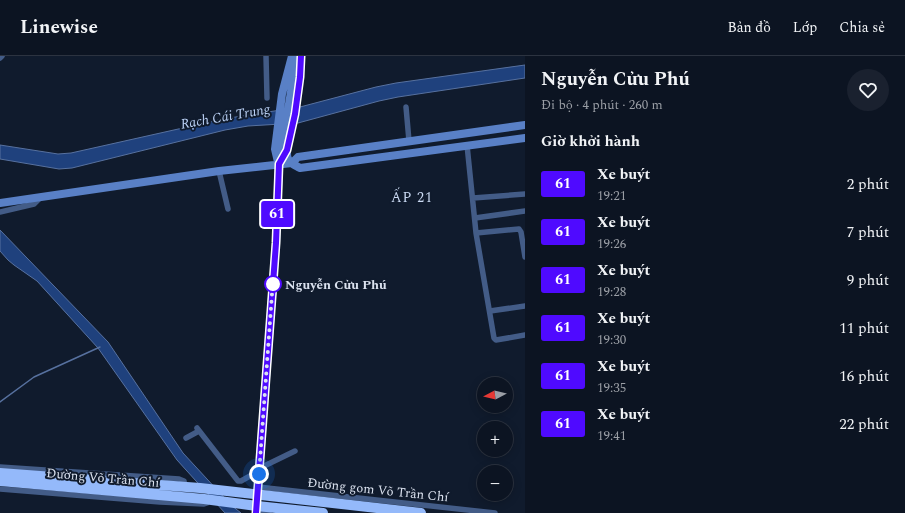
<!DOCTYPE html>
<html lang="vi">
<meta charset="utf-8">
<style>
:root{--surface:#0c1422;--page:#1a212f;--text:#f1f3f6;--muted:#9a9ea5;--line:#2c3340}
body{margin:0;font-family:Spectral,serif;background:var(--page);color:var(--text);height:100vh;display:flex;flex-direction:column;font-size:15px;white-space:nowrap}
*{box-sizing:border-box;margin:0}
p{font-size:13px;color:var(--muted)}
.icon{flex:none;width:22px;height:22px;fill:none;stroke:currentColor;stroke-width:2;stroke-linecap:round;stroke-linejoin:round}
.map{position:relative;flex:1;overflow:hidden}
.panel{display:flex;flex-direction:column;background:var(--surface);width:380px}
.panel>*{flex:none}
.badge{padding:0 8px;border-radius:3px;font-size:14px;line-height:26px}
.needle{width:26px;rotate:263deg}
.controls{position:absolute;left:477px;top:321px;display:grid;gap:8px}
.controls a{display:grid;place-items:center;width:36px;height:36px;border-radius:50%;background:var(--surface);box-shadow:0 2px 10px #0003,0 0 0 1px var(--line);font-size:20px}
.you{position:absolute;width:20px;height:20px;margin:-10px;border:3px solid #fff;border-radius:50%;background:#1a73e8;box-shadow:0 0 0 6px #1a73e833}
.map>.badge{position:absolute;translate:-50% -50%;box-shadow:0 0 0 2px #fff}
h2{padding:0 16px;font-size:15px;line-height:36px}
.round{display:grid;place-items:center;flex:none;width:42px;height:42px;border-radius:21px;background:var(--page)}
.head{display:flex;align-items:center;justify-content:space-between;height:68px;padding:0 16px}
h1{font-size:19px;font-weight:700;line-height:30px}
ul{padding:0;list-style:none}
li{display:flex;align-items:center;gap:12px;height:48px;padding:0 16px}
li div{flex:1}
li b{display:block;font-size:15px}
li em{font-style:normal}
li .badge{min-width:44px;font-weight:700;text-align:center}
header{display:flex;align-items:center;gap:24px;box-sizing:border-box;height:56px;padding:0 20px;background:var(--surface);border-bottom:1px solid var(--line)}
header strong{font-size:19px}
nav{display:flex;gap:22px;margin-inline-start:auto;font-size:14px}
main{display:flex;flex:1;min-height:0}
.map>svg:first-child{display:block}
.water{fill:#1f417d;stroke:#57719f}
.lines{fill:none;stroke-linecap:round;stroke-linejoin:round}
.stream{stroke:#57719f;stroke-width:1.5}
.street{stroke:#435c87;stroke-width:5.5}
.secondary{stroke:#5980c6;stroke-width:8}
.highway{stroke:#94b9fa;stroke-width:10}
.line-casing{stroke:#fff;stroke-width:9}
.line{stroke:#4f0aff;stroke-width:6}
.walk{stroke:#dbe2ef;stroke-width:4;stroke-dasharray:0 7.2}
.stop-dot{fill:#fff;stroke:#4f0aff;stroke-width:2}
.labels{text-anchor:middle;stroke-width:4;stroke-linejoin:round;paint-order:stroke}
.stop-label{font-size:13px;font-weight:bold;fill:#dbe2ef;stroke:#101b2d;text-anchor:start}
.street-label{font-size:13px;fill:#dbe2ef;stroke:#101b2d}
.water-label{font-size:14px;font-style:italic;fill:#bbd1f5;stroke:#101b2d}
.neighbourhood-label{font-size:14px;letter-spacing:1px;fill:#cbdaf3;stroke:#101b2d}
</style>
<header>
<strong>Linewise</strong>
<nav><a>Bản đồ</a><a>Lớp</a><a>Chia sẻ</a></nav>
</header>
<main>
<div class="map">
<svg width="525" height="457" viewBox="0 0 525 457">
<rect width="100%" height="100%" fill="#101b2d"/>
<path class="water" d="M 525,9 L 525,22 L 398,41 L 379,45 L 298,67 L 248,70 L 225,74 L 72,112 L 59,113 L 0,103 L 0,89 L 58,98 L 71,97 L 223,63 L 300,51 L 376,31 L 396,27 Z
M 0,174 L 108,286 L 183,397 L 231,449 L 241,457 L 225,457 L 177,404 L 98,292 L 37,225 L 14,209 L 8,204 L 0,195 Z"/>
<g class="lines">
<path class="stream" d="M 0,346 L 34,321 L 100,291"/>
<path class="street" d="M 266,0 L 267,42
M 0,2 L 2,0
M 406,51 L 409,85
M 467,89 L 476,177 L 494,282 L 496,284 L 525,279
M 219,115 L 228,153
M 473,142 L 525,138
M 0,156 L 34,148 L 41,141
M 475,162 L 525,155
M 476,177 L 519,173 L 521,176 L 525,201
M 490,255 L 525,250
M 197,372 L 238,425 L 241,425 L 259,415
M 186,382 L 199,375
M 0,411 L 179,423 L 184,425 L 185,431
M 260,412 L 295,395
M 258,431 L 495,457
M 0,433 L 160,446 L 204,448 L 207,447 L 209,444
M 256,456 L 269,457"/>
<path class="secondary" d="M 287,94 C 286,106 291,107 300,112 L 525,82
M 285,97 L 287,94 C 294,63 300,32 301,0
M 278,106 L 275,93 L 282,38 L 292,0
M 0,147 L 219,115 L 292,107 L 298,101 L 525,69
M 256,457 L 276,187 L 279,108 L 297,0"/>
<path class="highway" d="M 0,417 L 200,432 L 421,457
M 0,425 L 204,443 L 257,450 L 323,457"/>
</g>
<g class="lines">
<defs>
<path id="line" d="M 256,457 L 276,187 L 279,108 L 287,94 L 295,58 L 300,21 L 301,0"/>
</defs>
<use href="#line" class="line-casing"/>
<use href="#line" class="line"/>
<path class="walk" d="M 259,418 L 273,224 L 273,228"/>
</g>
<circle class="stop-dot" cx="273" cy="228" r="8"/>
<g class="labels">
<g class="stop-label">
<text x="285" y="233">Nguyễn Cửu Phú</text>
</g>
<g class="street-label">
<text transform="translate(103 421) rotate(5)" y="5">Đường Võ Trần Chí</text>
<text transform="translate(378 433) rotate(6)" y="5">Đường gom Võ Trần Chí</text>
</g>
<g class="water-label">
<text transform="translate(225 60) rotate(-10)" y="5">Rạch Cái Trung</text>
</g>
<g class="neighbourhood-label">
<text x="412" y="146">ẤP 21</text>
</g>
</g>
</svg>
<div class="controls">
<a><svg class="needle" viewBox="-14 -14 28 28"><path d="M0-13l5 13h-10z" fill="#e53935"/><path d="M0 13l5-13h-10z" fill="#9a9ea5"/></svg></a>
<a>+</a>
<a>−</a>
</div>
<div class="you" style="left:259px;top:418px"></div>
<b class="badge" style="left:277px;top:158px;background:#4f0aff;color:#fff">61</b>
</div>
<section class="panel">
<div class="head"><div><h1>Nguyễn Cửu Phú</h1><p>Đi bộ · 4 phút · 260 m</p></div><a class="round"><svg class="icon" aria-label="heart" viewBox="0 0 24 24"><path d="M12 20l-8-8c-3-5 5-10 8-4 3-6 11-1 8 4z"/></svg></a></div>
<h2>Giờ khởi hành</h2>
<ul>
<li><span class="badge" style="background:#4f0aff;color:#fff">61</span><div><b>Xe buýt</b><p>19:21</p></div><em>2 phút</em></li>
<li><span class="badge" style="background:#4f0aff;color:#fff">61</span><div><b>Xe buýt</b><p>19:26</p></div><em>7 phút</em></li>
<li><span class="badge" style="background:#4f0aff;color:#fff">61</span><div><b>Xe buýt</b><p>19:28</p></div><em>9 phút</em></li>
<li><span class="badge" style="background:#4f0aff;color:#fff">61</span><div><b>Xe buýt</b><p>19:30</p></div><em>11 phút</em></li>
<li><span class="badge" style="background:#4f0aff;color:#fff">61</span><div><b>Xe buýt</b><p>19:35</p></div><em>16 phút</em></li>
<li><span class="badge" style="background:#4f0aff;color:#fff">61</span><div><b>Xe buýt</b><p>19:41</p></div><em>22 phút</em></li>
</ul>
</section>
</main>
